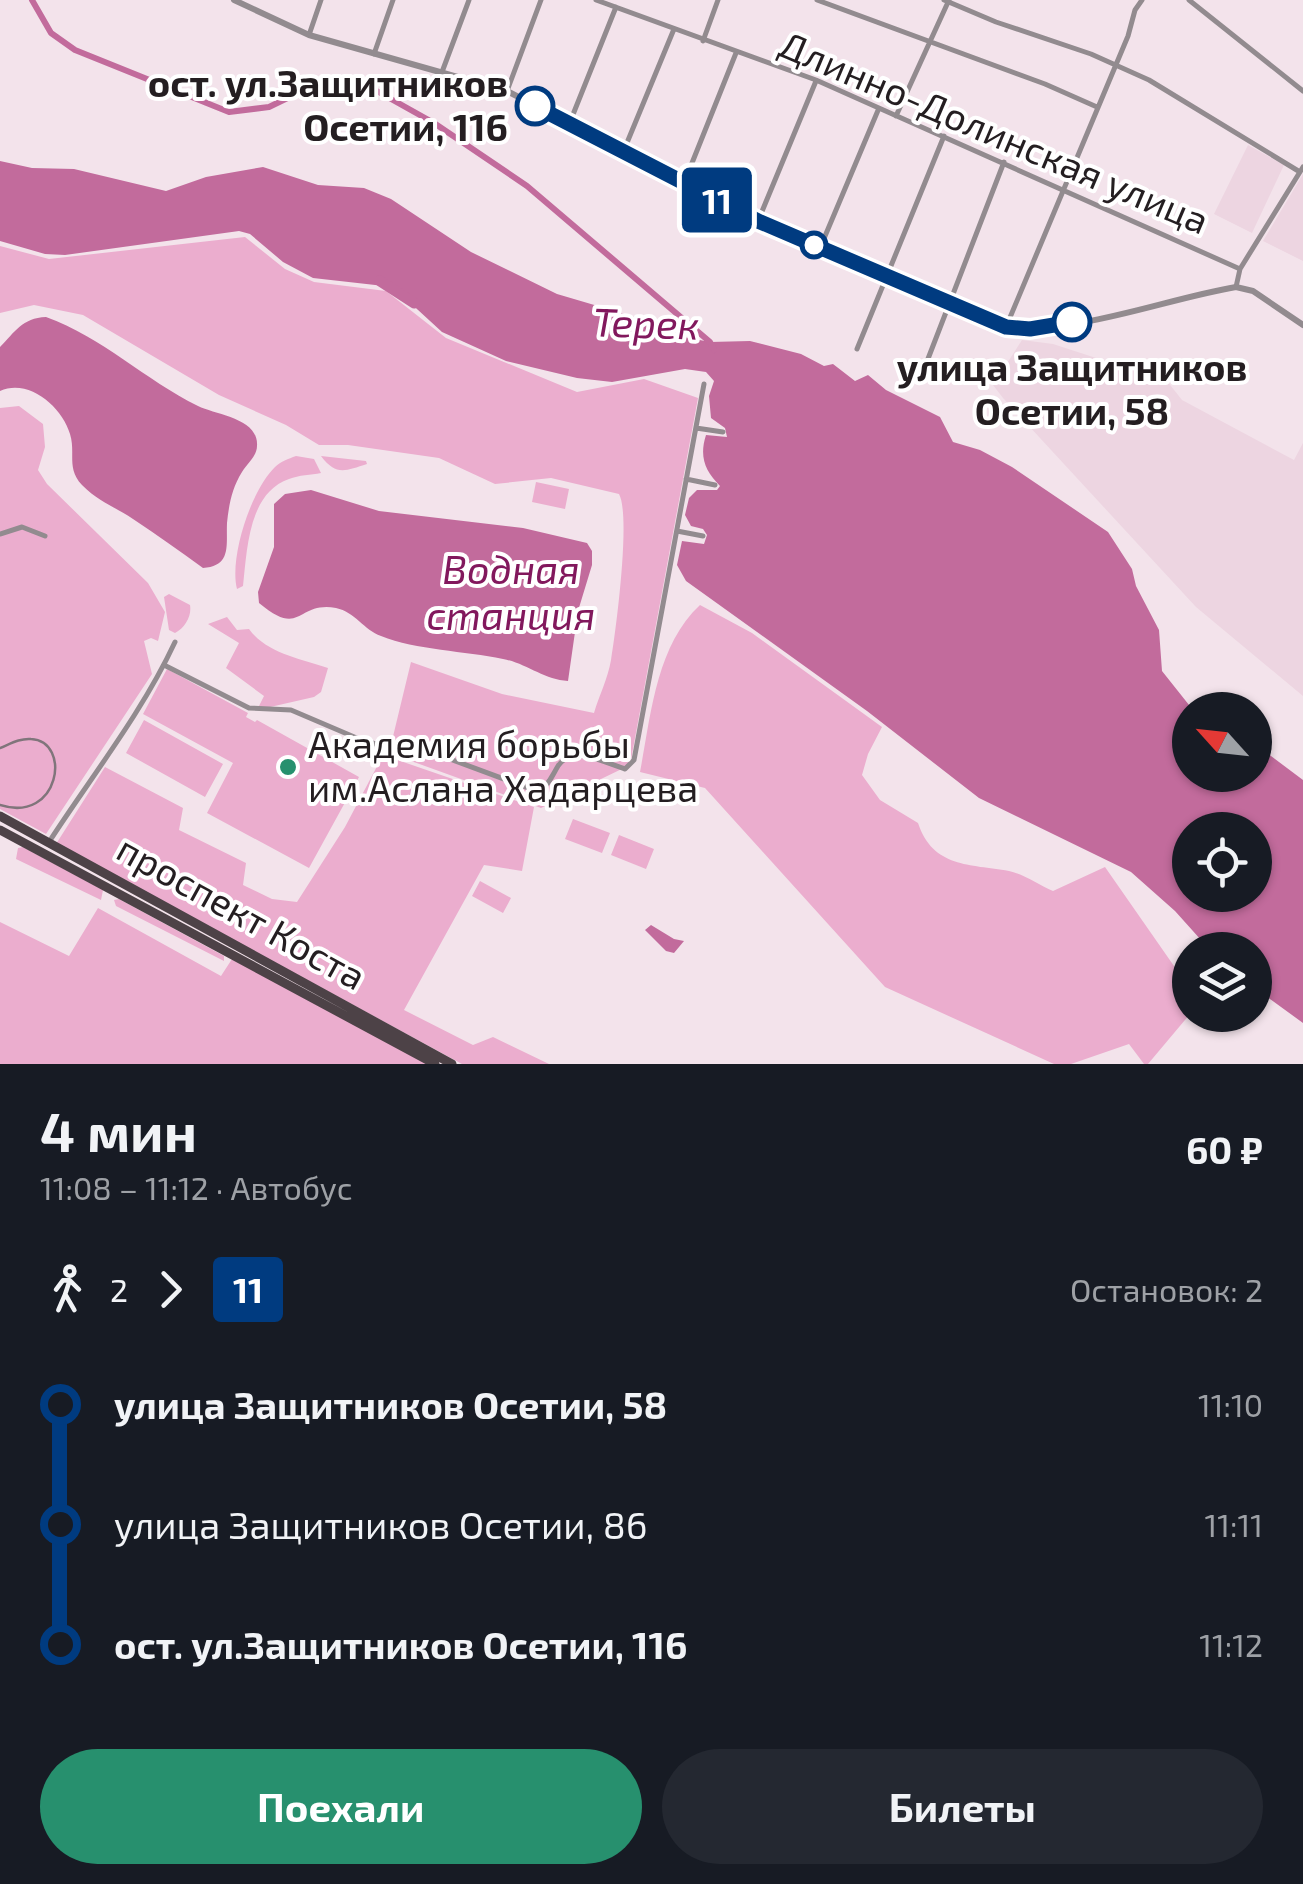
<!DOCTYPE html>
<html lang="ru">
<meta charset="utf-8">
<style>
:root{--surface:#171b24;--page:#242831;--text:#f1f3f6;--muted:#9ea1a6;--accent:#27906e}
body{margin:0;font-family:"Exo 2",sans-serif;background:var(--page);color:var(--text);height:100vh;display:flex;flex-direction:column;font-size:38px;white-space:nowrap}
*{box-sizing:border-box;margin:0}
p{font-size:32px;color:var(--muted)}
.icon{flex:none;width:55px;height:55px;fill:none;stroke:currentColor;stroke-width:2;stroke-linecap:round;stroke-linejoin:round}
.map{position:relative;height:1064px;overflow:hidden}
.drawer{display:flex;flex-direction:column;background:var(--surface);flex:1}
.drawer>*{flex:none}
.badge{padding:0 20px;border-radius:8px;font-size:35px;line-height:65px}
.needle{width:65px;rotate:297deg}
.tools{position:absolute;left:1172px;top:692px;display:grid;gap:20px}
.tools a{display:grid;place-items:center;width:100px;height:100px;border-radius:50%;background:var(--surface);box-shadow:0 2px 8px #0004;font-size:50px}
.map>.badge{position:absolute;translate:-50% -50%;box-shadow:0 0 0 5px #fff}
.legs{display:flex;align-items:center;gap:15px;height:110px;padding:0 40px;font-size:32px}
.legs p{margin-inline-start:auto}
.overview{display:flex;align-items:center;justify-content:space-between;height:170px;padding:0 40px}
h1{font-size:55px;font-weight:700;line-height:75px}
.cta{display:flex;gap:20px;margin-top:auto;padding:20px 40px}
.cta a{flex:1;height:115px;border-radius:60px;background:var(--accent);color:#fff;font-size:40px;font-weight:700;line-height:115px;text-align:center}
.cta a+a{background:var(--page);color:var(--text)}
ul{padding:0 40px;list-style:none}
li{display:flex;align-items:center;gap:35px;height:120px;font-size:38px}
li i{display:grid;place-items:center;width:15px;height:100%;margin:0 12px;background:currentColor}
li i::after{content:'';width:25px;height:25px;margin:-12px;border:8px solid;border-radius:50%;background:var(--surface)}
li p{margin-inline-start:auto}
li:first-child i{background:linear-gradient(#0000 50%,currentColor 0)}
li:last-child i{background:linear-gradient(currentColor 50%,#0000 0)}
.map>svg:first-child{display:block}
.built{fill:#edd5e1}
.green{fill:#ebadce}
.water{fill:#c26b9c;fill-rule:evenodd}
.lines{fill:none;stroke-linecap:round;stroke-linejoin:round}
.canal{stroke:#c26b9c;stroke-width:6}
.river{stroke:#c26b9c;stroke-width:11}
.minor{stroke:#928b8f;stroke-width:5}
.tertiary{stroke:#928b8f;stroke-width:6}
.primary{stroke:#4d4247;stroke-width:9}
.tram{stroke:#80757b;stroke-width:2.5}
.line-1-casing{stroke:#fff;stroke-width:22}
.line-1{stroke:#003b80;stroke-width:15}
.stop-1-dot{fill:#fff;stroke:#003b80;stroke-width:5}
.poi-dot{fill:#27906e;stroke:#fff;stroke-width:4}
.labels{text-anchor:middle;stroke-width:8;stroke-linejoin:round;paint-order:stroke}
.stop-label{font-size:38px;font-weight:bold;fill:#241e21;stroke:#fff;text-anchor:end}
.street-label{font-size:38px;fill:#241e21;stroke:#fff}
.poi-label{font-size:38px;fill:#241e21;stroke:#fff;text-anchor:start}
.water-label{font-size:40px;font-style:italic;fill:#82185d;stroke:#fff}
</style>
<div class="map">
<svg width="1303" height="1064" viewBox="0 0 1303 1064">
<rect width="100%" height="100%" fill="#f3e3eb"/>
<path class="built" d="M 1248,145 L 1284,165 L 1252,233 L 1214,214 Z
M 1303,174 L 1303,261 L 1263,241 Z
M 1022,340 L 1053,344 L 1167,381 L 1182,400 L 1294,460 L 1303,443 L 1303,696 L 1196,607 L 1003,398 L 993,385 Z"/>
<path class="green" d="M 245,237 L 285,269 L 314,282 L 386,291 L 446,338 L 577,392 L 644,379 L 698,398 L 630,765 L 541,808 L 389,753 L 411,662 L 502,694 L 594,713 C 599,696 608,678 611,660 C 616,630 631,516 619,494 L 551,478 L 495,484 L 439,458 L 348,445 L 319,445 L 286,425 L 219,395 L 83,315 L 34,305 L 0,313 L 0,246 L 49,259 Z
M 19,406 L 43,424 L 45,447 L 38,470 L 47,484 L 148,583 L 165,612 L 158,641 L 151,638 L 144,641 L 152,674 L 46,834 L 0,809 L 0,408 Z
M 296,456 L 314,459 L 321,473 C 311,475 299,475 289,479 C 248,493 247,551 243,586 L 237,589 C 229,558 251,490 275,467 C 281,461 288,459 296,456 Z
M 321,456 L 366,461 L 367,464 C 345,471 336,476 321,456 Z
M 536,482 L 569,489 L 565,509 L 532,502 Z
M 169,594 L 190,605 C 192,616 185,628 175,633 L 169,630 L 164,597 Z
M 700,605 L 752,633 L 882,727 L 868,754 L 862,775 L 880,800 L 918,823 C 933,868 970,864 1009,871 C 1024,874 1039,885 1053,891 L 1105,867 L 1190,989 L 1190,1014 L 1148,1064 L 1144,1064 L 1129,1044 L 1071,1064 L 1054,1064 L 885,987 L 705,788 L 640,772 C 651,715 656,646 700,605 Z
M 227,617 L 237,630 L 249,629 C 266,653 301,659 328,668 L 321,692 L 314,697 L 257,710 L 264,696 L 226,668 L 239,643 L 208,624 Z
M 167,669 L 248,713 L 246,717 L 255,722 L 257,720 L 359,777 L 309,868 L 207,813 L 233,763 L 143,714 Z
M 144,720 L 223,764 L 205,797 L 126,753 Z
M 383,755 L 534,807 L 522,871 L 484,865 L 404,1010 L 473,1045 L 493,1037 L 549,1064 L 462,1064 L 56,844 L 105,767 L 183,808 L 179,830 L 246,863 L 243,885 L 272,899 L 297,902 L 345,827 Z
M 573,819 L 610,833 L 602,853 L 565,839 Z
M 619,835 L 654,849 L 646,869 L 611,855 Z
M 23,847 L 103,890 L 101,900 L 16,859 L 18,848 Z
M 480,881 L 511,898 L 503,913 L 472,896 Z
M 119,899 L 224,956 L 224,961 L 116,906 L 114,900 Z
M 98,908 L 221,976 L 232,959 L 429,1064 L 0,1064 L 0,922 L 69,956 Z"/>
<path class="water" d="M 0,161 L 32,168 L 74,169 L 166,191 L 206,177 L 263,167 L 318,185 L 364,188 L 391,199 L 471,252 L 557,294 L 652,322 L 684,337 L 710,342 L 750,341 L 801,354 L 824,366 L 833,364 L 855,381 L 868,375 L 886,390 L 940,417 L 953,442 L 980,450 L 1012,467 L 1108,532 L 1132,569 L 1136,586 L 1159,630 L 1162,671 L 1193,710 L 1190,710 L 1190,775 L 1255,775 L 1255,744 L 1303,780 L 1303,1023 L 1255,988 L 1255,950 L 1210,950 L 1175,911 L 1131,872 L 979,798 L 867,711 L 686,581 L 677,565 L 682,541 L 704,544 L 707,535 L 703,529 L 691,526 L 685,515 L 689,498 L 697,490 L 717,490 L 720,486 C 705,471 699,457 706,435 L 727,437 L 725,428 L 711,418 L 709,396 L 714,381 L 706,372 L 685,369 L 612,382 L 577,378 L 506,361 L 442,332 L 393,287 L 313,278 L 283,262 L 250,234 L 239,231 L 65,255 L 45,254 L 0,241 ZM 1190,830 L 1255,830 L 1255,895 L 1190,895 Z
M 46,317 C 102,337 145,380 198,406 C 216,415 259,418 257,446 C 257,456 247,464 242,472 C 232,488 229,504 227,523 C 226,545 232,566 203,568 C 180,551 157,535 133,519 C 114,506 100,503 82,485 C 66,468 76,453 70,434 C 62,407 29,378 0,391 L 0,347 C 15,332 22,318 46,317 Z
M 311,490 L 379,511 L 523,528 L 587,543 L 592,551 L 592,565 L 578,611 L 568,681 C 544,680 526,663 503,659 C 465,651 416,650 381,636 C 364,630 355,612 336,608 C 296,601 302,639 259,603 L 258,592 L 274,547 L 274,504 L 285,494 Z
M 651,925 L 674,939 L 684,941 L 674,953 L 666,951 L 645,930 Z"/>
<g class="lines">
<path class="canal" d="M 32,0 L 51,33 L 75,50 L 229,112 L 269,107 L 304,90 L 333,83 L 375,90 L 434,123 L 527,186 L 710,342 L 714,350"/>
<path class="river" d="M 380,281 L 414,303"/>
<path class="minor" d="M 596,0 L 816,80 L 1240,269 L 1236,287
M 817,0 L 1045,84 L 1097,107
M 944,0 L 996,22 L 1091,54 L 1149,80 L 1300,172
M 1189,0 L 1303,91
M 309,35 L 321,0
M 703,41 L 718,0
M 374,54 L 393,0
M 442,72 L 469,0
M 507,91 L 541,0
M 896,116 L 949,0
M 570,122 L 616,7
M 624,150 L 674,29
M 684,183 L 736,53
M 758,221 L 816,81
M 820,248 L 879,108
M 1240,269 L 1303,167
M 1006,327 L 1128,36 L 1135,10 L 1142,0
M 857,349 L 944,136
M 926,364 L 1004,162
M 696,428 L 723,432
M 686,479 L 715,485
M 677,531 L 703,536
M 0,534 L 22,527 L 45,536
M 164,665 L 249,708 L 291,710 L 359,739 L 399,751 L 423,749 L 539,792 C 548,786 552,776 558,766 C 572,744 605,763 625,769 L 634,760 L 704,384
M 49,842 C 91,777 142,713 175,642"/>
<path class="tertiary" d="M 234,0 L 309,35 L 507,91 L 758,221 L 1006,327 C 1083,333 1161,300 1236,287 L 1253,291 L 1303,325"/>
<path class="primary" d="M 0,816 L 452,1064
M 0,830 L 435,1064"/>
<path class="tram" d="M 0,748 C 10,744 20,738 31,739 C 72,741 60,824 0,805"/>
</g>
<g class="lines">
<defs>
<path id="line-1" d="M 535,106 L 758,221 L 1006,327 L 1030,329 L 1072,322"/>
</defs>
<use href="#line-1" class="line-1-casing"/>
<use href="#line-1" class="line-1"/>
</g>
<g class="stop-1-dot">
<circle cx="535" cy="106" r="18"/>
<circle cx="814" cy="245" r="12"/>
<circle cx="1072" cy="322" r="18"/>
</g>
<circle class="poi-dot" cx="288" cy="767" r="10"/>
<g class="labels">
<g class="stop-label">
<text x="508" y="97">ост. ул.Защитников<tspan x="508" dy="44">Осетии, 116</tspan></text>
<text x="1072" y="381" text-anchor="middle">улица Защитников<tspan x="1072" dy="44">Осетии, 58</tspan></text>
</g>
<g class="street-label">
<text transform="translate(994 133) rotate(23)" y="13">Длинно-Долинская улица</text>
<text transform="translate(241 913) rotate(29)" y="13">проспект Коста</text>
</g>
<g class="poi-label">
<text x="308" y="758">Академия борьбы<tspan x="308" dy="44">им.Аслана Хадарцева</tspan></text>
</g>
<g class="water-label">
<text transform="translate(646 324) rotate(2)" y="14">Терек</text>
<text x="511" y="584">Водная<tspan x="511" dy="46">станция</tspan></text>
</g>
</g>
</svg>
<div class="tools">
<a><svg class="needle" viewBox="-14 -14 28 28"><path d="M0-13l5 13h-10z" fill="#e53935"/><path d="M0 13l5-13h-10z" fill="#9ea1a6"/></svg></a>
<a><svg class="icon" aria-label="locate" viewBox="0 0 24 24"><circle cx="12" cy="12" r="6"/><path d="M12 2v4M12 18v4M2 12h4M18 12h4"/></svg></a>
<a><svg class="icon" aria-label="layers" viewBox="0 0 24 24"><path d="M12 4l9 5-9 5-9-5zM3 14l9 5 9-5"/></svg></a>
</div>
<b class="badge" style="left:717px;top:200px;background:#003b80;color:#fff">11</b>
</div>
<section class="drawer">
<div class="overview"><div><h1>4 мин</h1><p>11:08 – 11:12 · Автобус</p></div><b>60 ₽</b></div>
<div class="legs"><svg class="icon" aria-label="walk" viewBox="0 0 24 24"><circle cx="13" cy="4" r="2"/><path d="M13 8l-2 6 4 7M11 14l-3 7M7 12l3-4h3l4 4"/></svg>2<svg class="icon" aria-label="forward" viewBox="0 0 24 24"><path d="M9 5l7 7-7 7"/></svg><b class="badge" style="background:#003b80;color:#fff">11</b><p>Остановок: 2</p></div>
<ul>
<li><i style="color:#003b80"></i><b>улица Защитников Осетии, 58</b><p>11:10</p></li>
<li><i style="color:#003b80"></i><span>улица Защитников Осетии, 86</span><p>11:11</p></li>
<li><i style="color:#003b80"></i><b>ост. ул.Защитников Осетии, 116</b><p>11:12</p></li>
</ul>
<div class="cta"><a>Поехали</a><a>Билеты</a></div>
</section>
